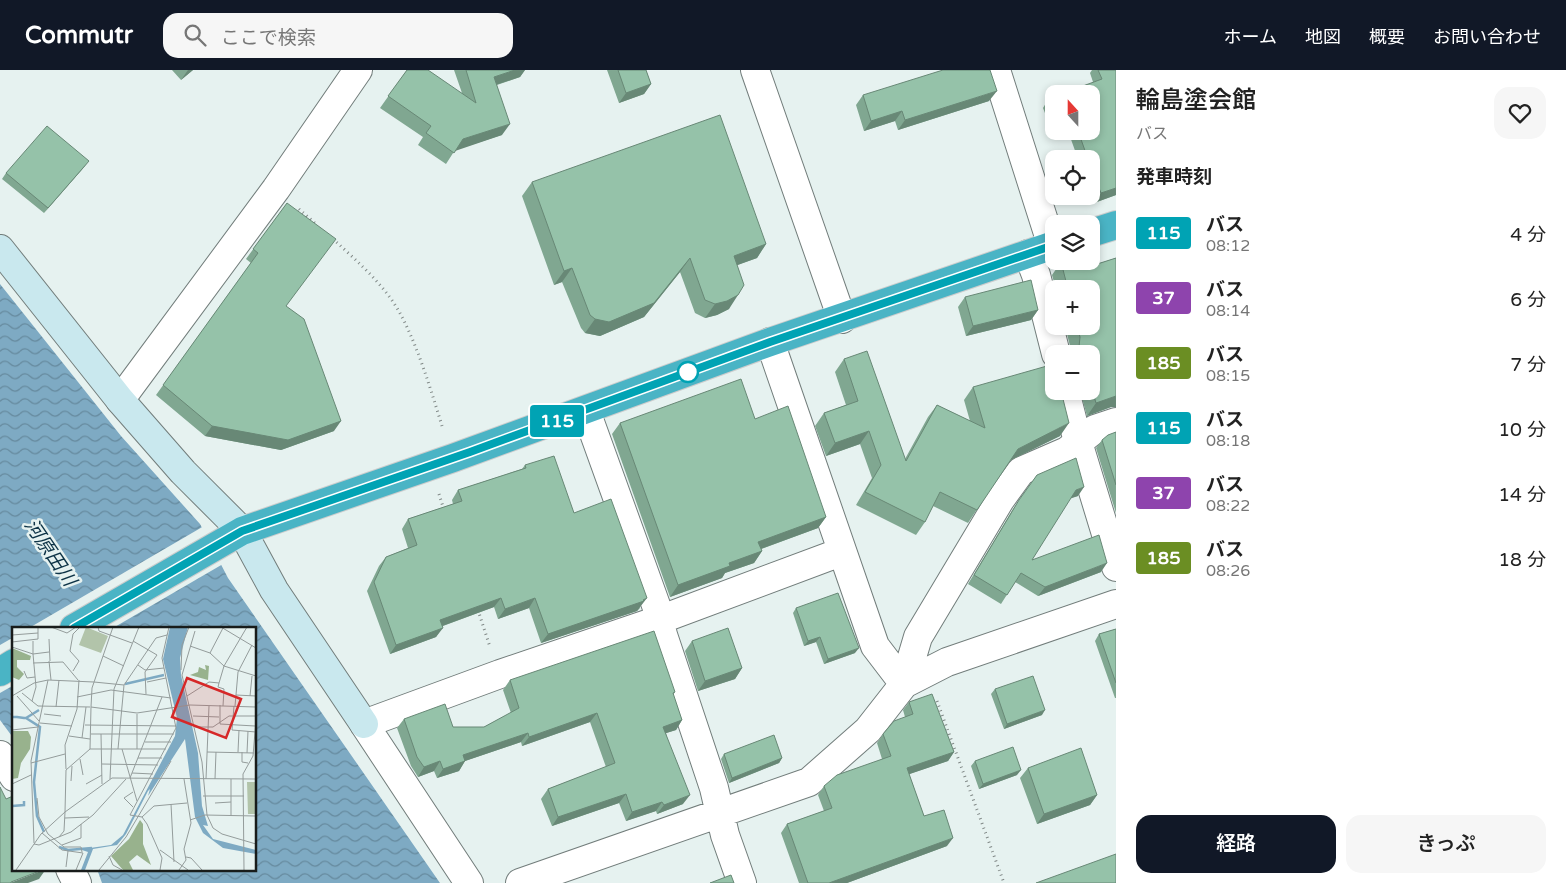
<!DOCTYPE html>
<html lang="ja">
<meta charset="utf-8">
<style>
:root{--surface:#fff;--page:#f6f6f6;--text:#222;--muted:#767676;--accent:#111827}
body{margin:0;font-family:"Varela Round","Noto Sans JP",sans-serif;background:var(--page);color:var(--text);height:100vh;display:flex;flex-direction:column;font-size:19px;white-space:nowrap}
*{box-sizing:border-box;margin:0}
p{font-size:16px;color:var(--muted)}
.icon{flex:none;width:28px;height:28px;fill:none;stroke:currentColor;stroke-width:2;stroke-linecap:round;stroke-linejoin:round}
.map{position:relative;flex:1;overflow:hidden}
.panel{display:flex;flex-direction:column;background:var(--surface);width:450px}
.panel>*{flex:none}
.badge{padding:0 10px;border-radius:4px;font-size:18px;line-height:32px}
.needle{width:32px;rotate:339deg}
.controls{position:absolute;left:1045px;top:15px;display:grid;gap:10px}
.controls a{display:grid;place-items:center;width:55px;height:55px;border-radius:10px;background:var(--surface);box-shadow:0 2px 8px #0003;font-size:25px}
.map>.badge{position:absolute;translate:-50% -50%;box-shadow:0 0 0 2px #fff}
h2{padding:0 20px;font-size:19px;line-height:45px}
.round{display:grid;place-items:center;flex:none;width:52px;height:52px;border-radius:15px;background:var(--page)}
.head{display:flex;align-items:center;justify-content:space-between;height:85px;padding:0 20px}
h1{font-size:24px;font-weight:600;line-height:38px}
.cta{display:flex;gap:10px;margin-top:auto;padding:10px 20px}
.cta a{flex:1;height:58px;border-radius:15px;background:var(--accent);color:#fff;font-size:20px;font-weight:600;line-height:58px;text-align:center}
.cta a+a{background:var(--page);color:var(--text)}
ul{padding:0;list-style:none}
li{display:flex;align-items:center;gap:15px;height:65px;padding:0 20px}
li div{flex:1}
li b{display:block;font-size:19px}
li em{font-style:normal}
li .badge{min-width:55px;font-weight:700;text-align:center}
header{display:flex;align-items:center;gap:30px;box-sizing:border-box;height:70px;padding:0 25px;background:var(--accent);color:#fff}
header strong{font-size:24px}
nav{display:flex;gap:28px;margin-inline-start:auto;font-size:18px}
.search{width:350px;height:45px;background:var(--page);display:flex;align-items:center;gap:12px;box-sizing:border-box;padding:0 18px;border-radius:15px;color:var(--muted);font-size:19px}
main{display:flex;flex:1;min-height:0}
.map>svg:first-child{display:block}
.water{fill:url(#water-waves)}
.pier{fill:#e6f2f0}
.lines{fill:none;stroke-linecap:round;stroke-linejoin:round}
.street-casing{stroke:#727d7b;stroke-width:30}
.secondary-casing{stroke:#727d7b;stroke-width:30}
.highway-casing{stroke:#cccdcd;stroke-width:30}
.path{stroke:#818987;stroke-width:3;stroke-dasharray:1 4;stroke-linecap:butt}
.street{stroke:#fff;stroke-width:28}
.secondary{stroke:#c9e8ee;stroke-width:28}
.highway{stroke:#4ab4c5;stroke-width:28}
.wall{fill:#80a791}
.shaded-wall{fill:#688876}
.building{fill:#95c2a9;stroke:#688876}
.line-casing{stroke:#fff;stroke-width:11}
.line{stroke:#00a3b4;stroke-width:8}
.stop-dot{fill:#fff;stroke:#00a3b4;stroke-width:2.5}
.labels{text-anchor:middle;stroke-width:5;stroke-linejoin:round;paint-order:stroke}
.water-label{font-size:19px;font-style:italic;fill:#0d3346;stroke:#e6f2f0}
.inset-river{fill:none;stroke:#7eaac3;stroke-width:2.5}
.inset-road{fill:none;stroke:#949c9b;stroke-width:1}
.view{fill:#d62828;fill-opacity:0.15;stroke:#d62828;stroke-width:2.5}
.inset-edge{fill:none;stroke:#181c1b;stroke-width:2.5}
</style>
<header>
<strong>Commutr</strong>
<div class="search"><svg class="icon" aria-label="search" viewBox="0 0 24 24"><circle cx="10" cy="10" r="6"/><path d="M15 15l6 6"/></svg>ここで検索</div>
<nav><a>ホーム</a><a>地図</a><a>概要</a><a>お問い合わせ</a></nav>
</header>
<main>
<div class="map">
<svg width="1116" height="813" viewBox="0 0 1116 813">
<defs>
<pattern id="water-waves" width="16" height="10" patternUnits="userSpaceOnUse" patternTransform="scale(1.25)"><rect width="16" height="10" fill="#7eaac3"/><path d="M0 5q4-4 8 0t8 0" fill="none" stroke="#668a9e"/></pattern>
</defs>
<rect width="100%" height="100%" fill="#e6f2f0"/>
<path class="water" d="M 0,214 L 121,366 L 200,454 L 228,508 L 440,813 L 102,813 L 97,799 L 255,799 L 255,558 L 14,558 L 14,669 L 0,650 Z"/>
<path class="pier" d="M 204,456 L 223,494 L 113,558 L 29,558 Z
M 14,567 L 14,615 L 0,623 L 0,575 Z"/>
<g class="lines">
<defs>
<path id="street" d="M 755,0 L 842,249
M 996,0 L 1052,176
M 1028,184 L 1036,205 L 1056,284
M 770,272 L 875,576 L 904,614
M 1065,321 L 1078,372 L 1116,497
M 120,330 L 276,119 L 358,0
M 586,341 L 657,538 L 663,565 L 714,718 L 725,765 L 742,813
M 904,614 L 947,592 L 1116,534
M 0,685 L 14,707
M 70,799 L 77,813
M 469,813 L 364,654 L 500,604 L 659,550 L 841,482
M 520,813 L 809,712 L 868,660 L 904,614 L 918,567 L 1000,430 L 1021,401 L 1067,381 L 1095,359 L 1116,352"/>
<path id="secondary" d="M 0,179 L 120,330 L 183,402 L 242,461 L 274,520 L 364,654"/>
<path id="highway" d="M 1091,163 L 1116,155
M 74,558 L 242,461 L 453,388 L 770,272 L 1054,175
M 0,602 L 14,593"/>
</defs>
<use href="#street" class="street-casing"/>
<use href="#secondary" class="secondary-casing"/>
<use href="#highway" class="highway-casing"/>
<path class="path" d="M 299,139 L 317,155
M 333,169 C 357,191 387,217 402,247 C 420,282 431,321 443,359
M 439,424 L 444,440
M 478,540 L 490,577
M 937,631 L 1004,813"/>
<use href="#street" class="street"/>
<use href="#secondary" class="secondary"/>
<use href="#highway" class="highway"/>
</g>
<path class="wall" d="M 172,0 L 193,0 L 181,10 Z
M 407,0 L 462,23 L 454,0 L 525,0 L 520,7 L 497,15 L 502,65 L 455,80 L 446,94 L 418,75 L 423,67 L 380,38 Z
M 607,0 L 646,0 L 651,14 L 644,24 L 619,33 Z
M 1092,0 L 1116,0 L 1116,125 L 1094,133 L 1091,125 L 1091,89 L 1078,89 L 1068,61 L 1091,61 L 1093,12 L 1090,3 Z
M 863,25 L 989,31 L 898,60 L 895,51 L 864,61 L 856,35 Z
M 1054,26 L 1054,61 L 1052,61 L 1043,38 L 1049,28 Z
M 85,96 L 44,143 L 2,109 L 6,103 Z
M 532,112 L 766,174 L 757,188 L 737,195 L 729,239 L 717,245 L 705,248 L 695,243 L 680,202 L 644,247 L 600,266 L 585,263 L 581,258 L 562,212 L 554,215 L 522,126 Z
M 287,133 L 286,237 L 334,361 L 281,380 L 205,366 L 156,325 L 251,193 L 246,189 Z
M 1116,188 L 1116,337 L 1111,337 L 1087,346 L 1080,321 L 1091,321 L 1091,284 L 1071,284 L 1071,280 L 1065,256 L 1091,256 L 1091,219 L 1056,219 L 1052,205 L 1061,192 L 1063,191 L 1090,191 L 1091,196 Z
M 965,227 L 1038,240 L 1031,250 L 966,266 L 958,237 Z
M 844,289 L 905,389 L 928,347 L 937,335 L 970,351 L 964,330 L 973,317 L 1060,366 L 1009,391 L 968,453 L 933,436 L 925,452 L 916,465 L 856,435 L 872,408 L 860,374 L 826,386 L 815,356 L 824,343 L 846,335 L 835,302 Z
M 755,349 L 826,447 L 818,458 L 761,479 L 762,481 L 754,493 L 725,503 L 722,508 L 670,527 L 612,364 L 620,353 Z
M 1116,362 L 1116,443 L 1096,378 L 1102,370 Z
M 525,395 L 574,443 L 640,538 L 637,541 L 541,573 L 529,538 L 498,549 L 494,537 L 443,556 L 436,567 L 390,584 L 367,521 L 379,496 L 386,487 L 408,478 L 402,459 L 408,449 L 453,434 L 452,430 L 458,420 L 522,399 Z
M 1037,405 L 1078,426 L 1070,428 L 1032,490 L 1101,502 L 1038,526 L 1015,512 L 1001,534 L 968,514 L 1013,439 Z
M 796,538 L 855,583 L 824,594 L 816,572 L 804,576 L 793,543 Z
M 1116,559 L 1116,628 L 1115,628 L 1095,571 L 1099,564 Z
M 692,571 L 742,598 L 735,609 L 698,621 L 685,581 Z
M 510,610 L 675,622 L 673,625 L 682,650 L 676,660 L 666,663 L 683,734 L 657,744 L 656,741 L 626,751 L 619,733 L 552,756 L 541,729 L 548,719 L 606,697 L 590,652 L 522,676 L 521,672 L 465,691 L 459,701 L 437,708 L 434,701 L 418,707 L 411,696 L 397,658 L 404,649 L 453,657 L 484,657 L 511,643 L 503,620 Z
M 995,619 L 1042,645 L 1004,659 L 991,624 Z
M 909,632 L 954,682 L 948,691 L 909,704 L 924,746 L 947,776 L 847,813 L 799,813 L 781,763 L 787,754 L 824,741 L 818,725 L 824,716 L 882,689 L 877,673 L 883,664 L 905,647 L 903,640 Z
M 724,684 L 782,688 L 779,693 L 729,713 L 721,689 Z
M 975,691 L 1017,705 L 979,719 L 971,696 Z
M 1028,698 L 1097,725 L 1090,735 L 1037,754 L 1020,708 Z"/>
<path class="shaded-wall" d="M 188,0 L 193,0 L 181,10 Z
M 515,0 L 525,0 L 520,7 L 486,18 L 494,7 Z
M 651,14 L 644,24 L 619,33 L 626,23 Z
M 997,21 L 989,31 L 898,60 L 905,50 Z
M 902,41 L 895,51 L 864,61 L 871,51 Z
M 510,54 L 502,65 L 455,81 L 463,69 Z
M 89,91 L 85,96 L 44,143 L 48,138 Z
M 1116,118 L 1116,125 L 1094,133 L 1101,123 Z
M 766,174 L 757,188 L 724,200 L 734,186 Z
M 690,188 L 680,202 L 644,247 L 600,266 L 585,263 L 595,249 Z
M 572,198 L 562,212 L 554,215 L 564,201 Z
M 738,225 L 729,239 L 717,245 L 705,248 L 715,234 Z
M 1038,240 L 1031,250 L 966,266 L 973,256 Z
M 1116,326 L 1116,337 L 1111,337 L 1087,346 L 1096,333 Z
M 341,351 L 334,361 L 281,380 L 205,366 L 212,356 Z
M 1069,353 L 1060,366 L 1009,391 L 1018,379 Z
M 869,361 L 860,374 L 826,386 L 835,373 Z
M 1084,417 L 1078,426 L 1069,429 L 1076,420 Z
M 826,447 L 818,458 L 750,483 L 758,472 Z
M 762,481 L 754,493 L 725,503 L 722,508 L 670,527 L 678,515 L 729,493 Z
M 1107,493 L 1101,502 L 1038,526 L 1045,517 Z
M 501,528 L 494,537 L 434,559 L 440,550 Z
M 535,528 L 529,538 L 498,549 L 505,539 Z
M 647,528 L 637,541 L 541,573 L 548,564 Z
M 443,558 L 436,567 L 390,584 L 396,575 Z
M 820,567 L 816,572 L 804,576 L 808,571 Z
M 859,578 L 855,583 L 824,594 L 828,589 Z
M 742,598 L 735,609 L 698,621 L 705,611 Z
M 1045,640 L 1042,645 L 1004,659 L 1007,654 Z
M 597,643 L 590,652 L 522,676 L 529,667 Z
M 682,650 L 676,660 L 657,666 L 663,657 Z
M 528,663 L 521,672 L 465,691 L 459,701 L 437,708 L 443,699 L 463,685 Z
M 954,682 L 948,691 L 901,707 L 907,698 Z
M 782,688 L 779,693 L 729,713 L 732,708 Z
M 440,691 L 434,701 L 418,707 L 424,697 Z
M 1021,700 L 1017,705 L 979,719 L 983,714 Z
M 626,724 L 619,733 L 552,756 L 558,747 Z
M 690,725 L 683,734 L 657,744 L 664,735 Z
M 1097,725 L 1090,735 L 1037,754 L 1044,744 Z
M 662,732 L 656,741 L 626,751 L 632,742 Z
M 953,768 L 947,776 L 847,813 L 829,813 Z
M 46,799 L 39,809 L 28,813 L 10,813 Z"/>
<path class="building" d="M 407,0 L 428,0 L 476,33 L 466,0 L 515,0 L 494,7 L 510,54 L 463,69 L 454,83 L 426,63 L 431,56 L 388,26 Z
M 618,0 L 646,0 L 651,14 L 626,23 Z
M 943,0 L 990,0 L 997,21 L 905,50 L 902,41 L 871,51 L 863,25 Z
M 1098,0 L 1116,0 L 1116,118 L 1101,123 L 1091,98 L 1091,89 L 1088,89 L 1078,61 L 1091,61 L 1091,24 L 1061,24 L 1102,9 Z
M 1054,26 L 1054,40 L 1049,28 Z
M 720,45 L 766,174 L 734,186 L 744,215 L 738,225 L 727,231 L 715,234 L 705,230 L 690,188 L 654,233 L 609,252 L 595,249 L 590,245 L 572,198 L 564,201 L 532,112 Z
M 47,56 L 89,91 L 48,138 L 6,103 Z
M 287,133 L 336,169 L 286,236 L 304,249 L 341,351 L 288,370 L 212,356 L 163,315 L 258,183 L 253,179 Z
M 1116,188 L 1116,326 L 1096,333 L 1091,316 L 1091,284 L 1081,284 L 1079,277 L 1080,267 L 1077,256 L 1091,256 L 1091,219 L 1068,219 L 1061,192 L 1090,191 L 1091,196 Z
M 1031,210 L 1038,240 L 973,256 L 965,227 Z
M 867,281 L 906,391 L 937,335 L 985,358 L 973,317 L 1054,294 L 1054,321 L 1061,321 L 1069,353 L 1018,379 L 977,440 L 940,422 L 925,452 L 865,422 L 881,395 L 869,361 L 835,373 L 824,343 L 858,331 L 844,289 Z
M 741,309 L 755,349 L 788,336 L 826,447 L 758,472 L 762,481 L 729,493 L 730,496 L 678,515 L 620,353 Z
M 1116,362 L 1116,415 L 1102,370 L 1108,365 Z
M 554,386 L 574,443 L 611,429 L 647,528 L 643,530 L 644,531 L 548,564 L 535,528 L 505,539 L 501,528 L 440,550 L 443,558 L 396,575 L 374,512 L 386,487 L 417,475 L 408,449 L 462,431 L 458,420 L 526,398 L 525,395 Z
M 1076,388 L 1084,417 L 1076,420 L 1032,490 L 1099,465 L 1107,493 L 1045,517 L 1021,503 L 1007,525 L 974,505 L 1019,430 L 1037,405 Z
M 838,523 L 859,578 L 828,589 L 820,567 L 808,571 L 796,538 Z
M 728,558 L 742,598 L 705,611 L 692,571 Z
M 1116,559 L 1116,613 L 1099,564 Z
M 654,561 L 675,622 L 673,623 L 682,650 L 663,657 L 690,725 L 664,735 L 662,732 L 632,742 L 626,724 L 558,747 L 548,719 L 615,693 L 597,643 L 529,667 L 528,663 L 463,685 L 465,691 L 443,699 L 440,691 L 424,697 L 417,687 L 404,649 L 445,634 L 453,657 L 484,657 L 519,638 L 510,610 Z
M 1033,606 L 1045,640 L 1007,654 L 995,619 Z
M 932,624 L 954,682 L 907,698 L 924,746 L 944,740 L 953,768 L 829,813 L 808,813 L 787,754 L 832,738 L 824,716 L 837,705 L 891,686 L 883,664 L 894,651 L 913,644 L 909,632 Z
M 774,665 L 782,688 L 732,708 L 724,684 Z
M 1013,677 L 1021,700 L 983,714 L 975,691 Z
M 1081,678 L 1097,725 L 1044,744 L 1028,698 Z
M 0,717 L 6,729 L 13,726 L 14,728 L 14,799 L 45,799 L 11,812 L 11,813 L 0,813 Z
M 1116,784 L 1116,813 L 1036,813 Z
M 731,805 L 734,813 L 710,813 Z"/>
<g class="lines">
<defs>
<path id="line" d="M 74,558 L 242,461 L 470,382 L 770,272 L 1054,175"/>
</defs>
<use href="#line" class="line-casing"/>
<use href="#line" class="line"/>
</g>
<circle class="stop-dot" cx="688" cy="302" r="10"/>
<g class="labels">
<g class="water-label">
<text transform="translate(51 482) rotate(56)" y="7">河原田川</text>
</g>
</g>
<g transform="translate(12 557)">
<rect width="244" height="244" fill="#e6f2f0"/>
<path d="M 0,21 L 19,29 L 18,33 L 5,33 L 5,40 L 12,47 L 7,53 L 0,50 ZM 193,38 L 197,39 L 196,53 L 178,48 L 186,45 L 187,40 L 194,43 ZM 0,104 L 16,104 L 19,110 L 18,122 L 9,136 L 6,151 L 0,152 ZM 128,193 L 131,197 L 131,217 L 139,238 L 125,228 L 117,235 L 121,243 L 111,243 L 99,229 L 117,212 Z" fill="#98b28d"/>
<path d="M 74,0 L 96,9 L 89,26 L 67,18 ZM 235,155 L 244,155 L 244,187 L 236,187 Z" fill="#b2c4aa"/>
<path d="M 158,0 L 176,0 L 168,31 L 169,48 L 186,126 L 190,179 L 196,199 L 191,198 L 201,212 L 244,223 L 244,227 L 211,221 L 191,206 L 183,190 L 173,112 L 136,169 L 138,162 L 136,164 L 114,207 L 105,218 L 81,222 L 73,243 L 69,243 L 76,225 L 70,223 L 71,222 L 99,218 L 111,208 L 163,109 L 165,91 L 151,32 Z" fill="#7eaac3"/>
<path class="inset-river" d="M 113,57 L 152,48M 0,90 L 5,90 L 12,91 L 14,91 L 27,83M 14,91 L 28,100 L 22,155 L 25,189 L 32,205M 0,179 L 12,178 L 12,174M 47,220 L 56,223 L 80,221"/>
<path class="inset-road" d="M 39,0 L 55,6 L 64,0M 86,0 L 87,4 L 120,16M 209,0 L 244,21M 183,4 L 170,48 L 190,135 L 195,188 L 201,201 L 210,207 L 244,217M 0,8 L 26,6M 37,12 L 38,34M 21,14 L 21,27 L 37,25M 121,14 L 145,28M 0,15 L 26,12 L 26,0M 178,19 L 198,26 L 212,39 L 244,49M 0,20 L 21,27 L 24,60 L 20,74M 198,26 L 211,1M 91,29 L 112,39M 37,34 L 39,53M 21,36 L 51,35 L 66,53M 126,38 L 133,43 L 152,41M 169,43 L 170,18 L 177,0M 12,44 L 15,51 L 23,50M 61,44 L 67,34 L 58,24 L 61,7 L 68,0M 82,55 L 112,58M 135,55 L 154,51M 10,66 L 26,79 L 78,80M 134,67 L 133,45 L 145,28M 224,68 L 244,69M 0,69 L 22,56 L 36,53M 5,69 L 27,94M 175,69 L 197,55 L 207,56M 238,69 L 240,49M 65,70 L 99,63 L 159,71M 211,79 L 212,62 L 206,60 L 207,56 L 212,39 L 235,0M 222,79 L 220,103 L 244,105M 223,79 L 226,45 L 240,18M 44,80 L 47,53M 79,80 L 80,61 L 101,0M 32,87 L 49,89M 125,87 L 125,122M 181,89 L 207,90M 28,96 L 60,99M 208,97 L 243,99M 208,97 L 208,78M 73,98 L 164,99M 183,100 L 201,100 L 217,89 L 244,89M 0,103 L 26,100M 79,107 L 162,107M 89,107 L 90,157M 57,109 L 78,112M 70,111 L 74,80M 133,115 L 159,115M 78,122 L 154,122M 106,122 L 112,58 L 144,11 L 155,8M 110,122 L 125,174M 195,125 L 242,126M 226,125 L 227,103M 230,125 L 230,135 L 236,136M 235,126 L 236,104M 126,131 L 150,131M 68,132 L 71,148M 19,136 L 53,127M 90,137 L 146,138M 54,142 L 53,118 L 65,82 L 67,53M 120,146 L 141,147M 118,151 L 150,70M 98,152 L 102,62 L 127,0M 194,152 L 197,79M 203,152 L 204,125M 219,152 L 219,189M 59,154 L 60,139M 0,157 L 19,148M 74,157 L 90,148M 121,165 L 112,171 L 121,180M 191,169 L 232,169M 25,171 L 27,190 L 36,207 L 52,220 L 69,220 L 70,225M 203,176 L 219,175M 159,177 L 162,235M 130,190 L 142,179 L 175,176M 53,191 L 77,190M 178,193 L 193,188 L 244,189M 30,206 L 50,223 L 71,226 L 64,243M 47,210 L 52,204 L 53,185 L 100,151 L 244,152M 22,216 L 19,134 L 36,53 L 82,55M 22,217 L 27,218 L 59,205 L 81,188 L 114,152M 50,218 L 69,211 L 69,197M 148,223 L 176,243M 97,229 L 101,238 L 110,243M 174,230 L 179,231 L 190,243M 54,240 L 56,224M 4,243 L 29,207 L 53,185 L 54,143 L 78,122 L 79,80 L 125,86 L 178,78 L 244,80M 87,243 L 114,210 L 159,134M 148,243 L 150,231 L 135,197 L 130,190 L 118,188 L 164,101 L 150,31 L 157,0M 167,243 L 174,233 L 172,222 L 179,196 L 172,152M 232,243 L 231,147 L 241,129 L 244,93"/>
<path class="view" d="M 175,51 L 229,72 L 214,111 L 160,90 Z"/>
<rect width="244" height="244" class="inset-edge"/>
</g>
</svg>
<div class="controls">
<a><svg class="needle" viewBox="-14 -14 28 28"><path d="M0-13l5 13h-10z" fill="#e53935"/><path d="M0 13l5-13h-10z" fill="#767676"/></svg></a>
<a><svg class="icon" aria-label="locate" viewBox="0 0 24 24"><circle cx="12" cy="12" r="6"/><path d="M12 2v4M12 18v4M2 12h4M18 12h4"/></svg></a>
<a><svg class="icon" aria-label="layers" viewBox="0 0 24 24"><path d="M12 4l9 5-9 5-9-5zM3 14l9 5 9-5"/></svg></a>
<a>+</a>
<a>−</a>
</div>
<b class="badge" style="left:557px;top:351px;background:#00a3b4;color:#fff">115</b>
</div>
<section class="panel">
<div class="head"><div><h1>輪島塗会館</h1><p>バス</p></div><a class="round"><svg class="icon" aria-label="heart" viewBox="0 0 24 24"><path d="M12 20l-8-8c-3-5 5-10 8-4 3-6 11-1 8 4z"/></svg></a></div>
<h2>発車時刻</h2>
<ul>
<li><span class="badge" style="background:#00a3b4;color:#fff">115</span><div><b>バス</b><p>08:12</p></div><em>4 分</em></li>
<li><span class="badge" style="background:#8e44ad;color:#fff">37</span><div><b>バス</b><p>08:14</p></div><em>6 分</em></li>
<li><span class="badge" style="background:#6b8e23;color:#fff">185</span><div><b>バス</b><p>08:15</p></div><em>7 分</em></li>
<li><span class="badge" style="background:#00a3b4;color:#fff">115</span><div><b>バス</b><p>08:18</p></div><em>10 分</em></li>
<li><span class="badge" style="background:#8e44ad;color:#fff">37</span><div><b>バス</b><p>08:22</p></div><em>14 分</em></li>
<li><span class="badge" style="background:#6b8e23;color:#fff">185</span><div><b>バス</b><p>08:26</p></div><em>18 分</em></li>
</ul>
<div class="cta"><a>経路</a><a>きっぷ</a></div>
</section>
</main>
